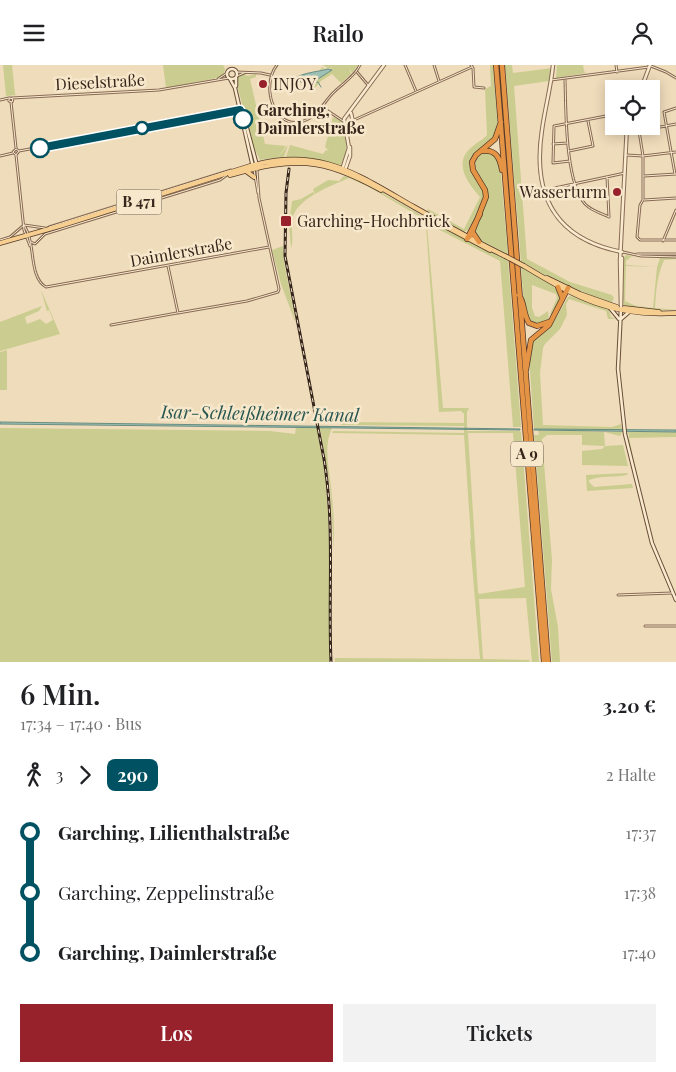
<!DOCTYPE html>
<html lang="de">
<meta charset="utf-8">
<style>
:root{--surface:#fff;--page:#f2f2f2;--text:#202124;--muted:#757577;--accent:#98222b}
body{margin:0;font-family:"Playfair Display",serif;background:var(--page);color:var(--text);height:100vh;display:flex;flex-direction:column;font-size:19px;white-space:nowrap}
*{box-sizing:border-box;margin:0}
p{font-size:16px;color:var(--muted)}
.icon{flex:none;width:28px;height:28px;fill:none;stroke:currentColor;stroke-width:2;stroke-linecap:round;stroke-linejoin:round}
.map{position:relative;height:597px;overflow:hidden}
.drawer{display:flex;flex-direction:column;background:var(--surface);flex:1}
.drawer>*{flex:none}
.badge{padding:0 10px;border-radius:8px;font-size:18px;line-height:32px}
.controls{position:absolute;left:605px;top:15px;display:grid;gap:10px}
.controls a{display:grid;place-items:center;width:55px;height:55px;border-radius:0px;background:var(--surface);box-shadow:0 2px 12px #0003;font-size:25px}
.map>.badge{position:absolute;translate:-50% -50%;box-shadow:0 0 0 2px #fff}
.legs{display:flex;align-items:center;gap:8px;height:55px;padding:0 20px;font-size:16px}
.legs p{margin-inline-start:auto}
.overview{display:flex;align-items:center;justify-content:space-between;height:85px;padding:0 20px}
h1{font-size:28px;font-weight:600;line-height:38px}
.primary-button{display:flex;gap:10px;margin-top:auto;padding:10px 20px}
.primary-button a{flex:1;height:58px;border-radius:0px;background:var(--accent);color:#fff;font-size:20px;font-weight:600;line-height:58px;text-align:center}
.primary-button a+a{background:var(--page);color:var(--text)}
ul{padding:0 20px;list-style:none}
li{display:flex;align-items:center;gap:18px;height:60px;font-size:19px}
li i{display:grid;place-items:center;width:8px;height:100%;margin:0 6px;background:currentColor}
li i::after{content:'';width:12px;height:12px;margin:-6px;border:4px solid;border-radius:50%;background:var(--surface)}
li p{margin-inline-start:auto}
li:first-child i{background:linear-gradient(#0000 50%,currentColor 0)}
li:last-child i{background:linear-gradient(currentColor 50%,#0000 0)}
header{display:flex;justify-content:space-between;align-items:center;height:65px;padding:0 20px;background:var(--surface);font-size:22px;font-weight:600}
.map>svg:first-child{display:block}
.green{fill:#cacd8f;fill-rule:evenodd}
.water{fill:#9fc0b4;stroke:#678d81}
.lines{fill:none;stroke-linecap:round;stroke-linejoin:round}
.stream{stroke:#678d81;stroke-width:1}
.minor-casing{stroke:#876b54;stroke-width:3}
.tertiary-casing{stroke:#876b54;stroke-width:4.5}
.secondary-casing{stroke:#684d38;stroke-width:4.5}
.primary-casing{stroke:#543a29;stroke-width:5.5}
.motorway-casing{stroke:#543a29;stroke-width:6}
.minor{stroke:#faeace;stroke-width:1}
.tertiary{stroke:#faeace;stroke-width:2.5}
.secondary{stroke:#faeace;stroke-width:2.5}
.primary{stroke:#f6ce8f;stroke-width:4}
.motorway{stroke:#e59345;stroke-width:4.5}
.rail-casing{stroke:#35251a;stroke-width:3}
.rail{stroke:#f7e7cb;stroke-width:1;stroke-dasharray:4;stroke-linecap:butt}
.primary-bridge-casing{stroke:#543a29;stroke-width:5.5;stroke-linecap:butt}
.primary-bridge{stroke:#f6ce8f;stroke-width:4}
.line-1-casing{stroke:#fff;stroke-width:11}
.line-1{stroke:#005262;stroke-width:8}
.poi-dot{fill:#98222b;stroke:#f7e7cb;stroke-width:2}
.stop-1-dot{fill:#fff;stroke:#005262;stroke-width:2.5}
.labels{text-anchor:middle;stroke-width:5;stroke-linejoin:round;paint-order:stroke}
.shield{fill:#f7e7cb;stroke:#6f5f4f;stroke-width:1}
.shield-label{font-size:15px;font-weight:bold;fill:#35251a}
.street-label{font-size:16px;fill:#35251a;stroke:#f7e7cb}
.poi-label{font-size:16px;fill:#35251a;stroke:#f7e7cb;text-anchor:start}
.stop-label{font-size:16px;font-weight:bold;fill:#35251a;stroke:#f7e7cb;text-anchor:start}
.water-label{font-size:18px;font-style:italic;fill:#285650;stroke:#f7e7cb}
</style>
<header><svg class="icon" aria-label="menu" viewBox="0 0 24 24"><path d="M4 6h16M4 12h16M4 18h16"/></svg>Railo<svg class="icon" aria-label="person" viewBox="0 0 24 24"><circle cx="12" cy="8" r="4"/><path d="M4 21q1-7 8-7t8 7"/></svg></header>
<div class="map">
<svg width="676" height="597" viewBox="0 0 676 597">
<rect width="100%" height="100%" fill="#efdcbb"/>
<path class="green" d="M 3,0 L 12,0 L 15,29 L 17,30 L 6,31 Z
M 163,0 L 223,0 L 225,4 L 223,11 L 217,13 L 166,23 Z
M 322,0 L 358,0 L 352,8 L 349,3 L 351,9 L 341,18 L 332,9 L 321,16 L 313,25 L 307,21 L 332,5 L 331,3 L 320,5 L 322,2 L 325,4 L 328,3 Z
M 490,0 L 493,0 L 498,65 L 496,70 L 477,87 L 471,101 C 489,137 487,131 468,165 L 464,167 L 426,148 L 428,144 L 464,164 L 480,132 C 468,118 452,98 472,82 C 477,77 483,75 487,70 L 485,24 L 491,21 Z
M 505,0 L 512,0 L 513,8 L 552,3 L 549,16 L 514,21 L 527,194 L 570,217 L 612,230 L 614,233 L 611,239 L 552,214 L 521,197 Z
M 557,0 L 583,0 L 584,6 L 586,8 L 556,13 Z
M 245,9 L 247,11 L 256,9 L 256,12 L 250,14 L 265,79 L 286,81 L 278,92 L 288,80 L 284,92 L 258,95 L 260,95 L 253,80 L 236,16 L 239,11 Z
M 333,52 L 342,56 C 347,70 349,87 341,100 L 286,92 L 290,80 L 323,89 L 326,85 L 329,86 L 325,82 Z
M 483,87 L 494,88 L 500,99 L 508,190 L 476,173 L 474,167 L 487,135 L 487,131 C 479,115 466,101 483,87 Z
M 344,111 L 346,111 L 372,122 L 451,167 L 508,195 L 521,362 L 513,362 L 500,196 L 432,161 L 427,161 L 443,343 L 469,343 L 467,347 L 467,366 L 520,366 L 521,367 L 539,597 L 532,597 L 526,533 L 479,534 L 483,594 L 530,595 L 529,597 L 335,597 L 335,593 L 480,594 L 470,476 L 471,473 L 464,370 L 332,368 L 333,366 L 464,368 L 464,361 L 342,360 L 337,357 L 464,358 L 464,349 L 461,346 L 439,347 L 426,160 L 422,153 L 369,122 L 349,113 C 331,121 294,134 292,156 C 291,166 294,174 291,183 L 289,159 L 292,136 L 301,134 L 313,127 L 315,129 L 313,124 L 328,115 L 339,116 ZM 468,368 L 513,368 L 525,522 L 479,529 L 478,527 Z
M 283,181 L 284,197 L 296,259 L 281,219 L 272,185 Z
M 626,190 L 638,192 L 632,191 L 626,196 L 626,200 L 657,202 L 660,193 L 676,192 L 676,194 L 664,195 C 657,211 656,226 655,243 L 676,245 L 649,245 L 624,240 L 622,232 L 624,192 ZM 626,201 L 657,202 L 653,243 L 636,241 L 625,236 Z
M 521,202 C 534,208 555,218 561,231 L 552,251 L 550,249 L 557,233 L 556,229 L 532,220 L 532,243 L 535,251 L 539,252 L 548,246 L 549,255 L 540,260 L 531,258 L 524,240 Z
M 41,225 L 60,269 L 0,286 L 0,257 L 42,241 L 39,246 L 25,252 L 27,259 L 40,254 L 46,259 L 53,255 L 49,245 L 47,246 Z
M 571,231 L 609,245 L 611,252 L 616,254 L 608,254 L 606,246 L 569,234 L 566,239 L 567,250 L 560,264 L 545,279 L 543,283 L 540,308 L 543,360 L 612,362 L 621,359 L 622,365 L 534,364 L 529,291 L 533,275 L 551,261 L 568,232 Z
M 7,285 L 7,325 L 0,325 L 0,287 Z
M 296,362 L 317,362 C 334,442 328,517 330,597 L 0,597 L 0,363 L 270,366 L 295,369 Z
M 320,363 L 332,363 C 322,383 331,411 332,432 C 334,450 334,468 334,486 L 330,422 Z
M 538,365 L 622,367 L 620,371 L 604,367 L 605,381 L 623,380 L 628,401 L 582,400 L 582,386 L 602,384 L 605,381 L 582,380 L 582,370 L 547,370 L 542,374 L 552,495 L 551,524 L 558,562 L 560,597 L 552,597 L 534,370 L 539,370 Z
M 627,367 L 676,367 L 676,372 L 629,373 L 646,450 L 628,379 L 629,369 Z
M 628,408 L 627,410 C 615,413 601,410 589,415 L 589,417 L 594,422 L 632,419 L 633,423 L 587,426 L 586,410 Z"/>
<path class="water" d="M 328,4 L 332,5 L 318,14 L 310,21 L 307,21 L 298,15 L 295,20 L 290,18 C 295,8 318,7 328,4 Z
M 0,357 L 520,364 L 520,365 L 0,359 Z
M 534,364 L 676,365 L 676,367 L 534,365 Z"/>
<g class="lines">
<path class="stream" d="M 316,17 L 318,17 L 321,22"/>
<defs>
<path id="minor" d="M 277,0 C 259,22 276,73 310,53 C 319,48 326,35 333,28 C 342,19 355,11 360,0
M 405,0 L 416,26
M 434,0 L 439,16
M 471,0 L 473,3 L 474,22 L 484,23
M 616,0 L 617,7
M 651,1 L 666,7 L 676,13
M 236,7 L 261,8 L 270,10
M 357,7 L 368,20
M 237,11 L 244,8
M 218,14 L 227,8
M 551,15 L 649,2
M 565,15 C 566,45 565,117 585,139 C 592,146 601,148 609,152
M 10,33 L 13,34 L 12,37 L 9,36 Z
M 12,33 L 159,25 L 229,13
M 0,35 L 9,33
M 11,37 L 16,83
M 322,42 L 343,56
M 354,55 L 472,2
M 676,59 L 639,66 L 643,91 L 643,135 L 640,140 L 637,172 L 640,175 L 676,175
M 553,79 L 567,78
M 19,86 L 239,45
M 569,86 L 593,81 L 588,56
M 16,90 L 19,86 L 16,84 L 13,87 L 16,90 L 24,165 L 30,181
M 626,90 L 643,91 L 676,87
M 0,91 L 13,88
M 570,96 L 553,98 L 554,61 L 606,51 L 609,64
M 254,105 L 258,128
M 675,109 L 664,47 L 676,43
M 644,111 L 676,109
M 607,112 L 609,152
M 550,124 L 625,108
M 644,135 L 676,133
M 24,160 L 28,168
M 49,162 L 231,105
M 29,172 C 34,186 31,214 46,222 L 269,182
M 0,175 L 10,172 L 24,160 L 45,163
M 663,176 L 676,145
M 31,177 L 35,179 L 45,169 L 220,115 L 227,110
M 623,187 L 641,191 L 676,192
M 637,189 L 676,189
M 168,201 L 178,248 L 247,236 L 278,227 L 279,224 L 259,133 L 257,105
M 111,260 L 177,248
M 618,530 L 672,528
M 645,561 L 676,561"/>
<path id="tertiary" d="M 553,0 C 551,22 545,43 542,65 C 532,130 555,174 622,187
M 641,24 L 650,0
M 347,67 L 349,61 L 353,57 L 351,48
M 342,105 L 349,83 L 344,54 L 384,0
M 345,105 L 350,91 L 350,82
M 621,241 L 622,193
M 621,243 L 620,196 L 627,61"/>
<path id="secondary" d="M227 9a5 5 0 1 1 10 0a5 5 0 1 1-10 0Z
M 236,13 L 236,21
M 230,14 L 235,23 L 253,102
M 243,48 L 257,101
M 610,243 L 619,254
M 621,243 L 618,304 L 625,369 L 652,478 L 676,535
M 621,254 L 629,247"/>
<path id="primary" d="M 246,106 L 254,112
M 230,110 C 295,92 320,92 381,125
M 439,158 L 490,185
M 0,178 L 63,160 L 250,101 C 319,81 356,109 414,142 C 444,159 474,176 505,191
M 524,201 C 577,233 612,252 676,248
M 547,213 L 580,229 L 617,242
M 624,243 L 659,247"/>
<path id="motorway" d="M 496,0 L 544,597
M 502,0 L 548,597
M 482,86 C 496,84 500,93 502,105
M 480,149 L 467,174 L 471,170 L 486,132 L 485,125 L 473,105 L 472,97 L 476,90 L 495,74 L 501,57
M 473,168 L 479,177
M 558,222 L 562,232
M 519,230 C 525,239 523,249 529,258 L 537,261 L 549,257
M 526,305 L 531,275 L 549,260 L 568,223"/>
</defs>
<use href="#minor" class="minor-casing"/>
<use href="#tertiary" class="tertiary-casing"/>
<use href="#secondary" class="secondary-casing"/>
<use href="#primary" class="primary-casing"/>
<use href="#motorway" class="motorway-casing"/>
<use href="#minor" class="minor"/>
<use href="#tertiary" class="tertiary"/>
<use href="#secondary" class="secondary"/>
<use href="#primary" class="primary"/>
<use href="#motorway" class="motorway"/>
<defs>
<path id="rail" d="M 289,104 L 286,128 L 285,191 L 324,394 C 335,461 328,529 331,597"/>
</defs>
<use href="#rail" class="rail-casing"/>
<use href="#rail" class="rail"/>
<defs>
<path id="primary-bridge" d="M 505,191 L 524,201"/>
</defs>
<use href="#primary-bridge" class="primary-bridge-casing"/>
<use href="#primary-bridge" class="primary-bridge"/>
</g>
<g class="lines">
<defs>
<path id="line-1" d="M 40,83 L 240,45 L 243,54"/>
</defs>
<use href="#line-1" class="line-1-casing"/>
<use href="#line-1" class="line-1"/>
</g>
<g class="poi-dot">
<circle cx="263" cy="19" r="5"/>
<circle cx="617" cy="127" r="5"/>
<rect x="280" y="150" width="12" height="12" rx="2.5"/>
</g>
<g class="stop-1-dot">
<circle cx="243" cy="54" r="9"/>
<circle cx="142" cy="63" r="6"/>
<circle cx="40" cy="83" r="9"/>
</g>
<g class="labels">
<g class="shield">
<rect x="116.5" y="124.5" width="45" height="25" rx="4"/>
<rect x="511" y="376.5" width="32" height="25" rx="4"/>
</g>
<g class="shield-label">
<text x="139" y="142">B 471</text>
<text x="527" y="394">A 9</text>
</g>
<g class="street-label">
<text transform="translate(100 17) rotate(-3)" y="6">Dieselstraße</text>
<text transform="translate(181 187) rotate(-10)" y="6">Daimlerstraße</text>
</g>
<g class="poi-label">
<text x="273" y="25">INJOY</text>
<text x="607" y="133" text-anchor="end">Wasserturm</text>
<text x="297" y="162">Garching-Hochbrück</text>
</g>
<g class="stop-label">
<text x="257" y="51">Garching,<tspan x="257" dy="18">Daimlerstraße</tspan></text>
</g>
<g class="water-label">
<text transform="translate(260 349) rotate(1)" y="6">Isar-Schleißheimer Kanal</text>
</g>
</g>
</svg>
<div class="controls">
<a><svg class="icon" aria-label="locate" viewBox="0 0 24 24"><circle cx="12" cy="12" r="6"/><path d="M12 2v4M12 18v4M2 12h4M18 12h4"/></svg></a>
</div>
</div>
<section class="drawer">
<div class="overview"><div><h1>6 Min.</h1><p>17:34 – 17:40 · Bus</p></div><b>3.20 €</b></div>
<div class="legs"><svg class="icon" aria-label="walk" viewBox="0 0 24 24"><circle cx="13" cy="4" r="2"/><path d="M13 8l-2 6 4 7M11 14l-3 7M7 12l3-4h3l4 4"/></svg>3<svg class="icon" aria-label="forward" viewBox="0 0 24 24"><path d="M9 5l7 7-7 7"/></svg><b class="badge" style="background:#005262;color:#fff">290</b><p>2 Halte</p></div>
<ul>
<li><i style="color:#005262"></i><b>Garching, Lilienthalstraße</b><p>17:37</p></li>
<li><i style="color:#005262"></i><span>Garching, Zeppelinstraße</span><p>17:38</p></li>
<li><i style="color:#005262"></i><b>Garching, Daimlerstraße</b><p>17:40</p></li>
</ul>
<div class="primary-button"><a>Los</a><a>Tickets</a></div>
</section>
